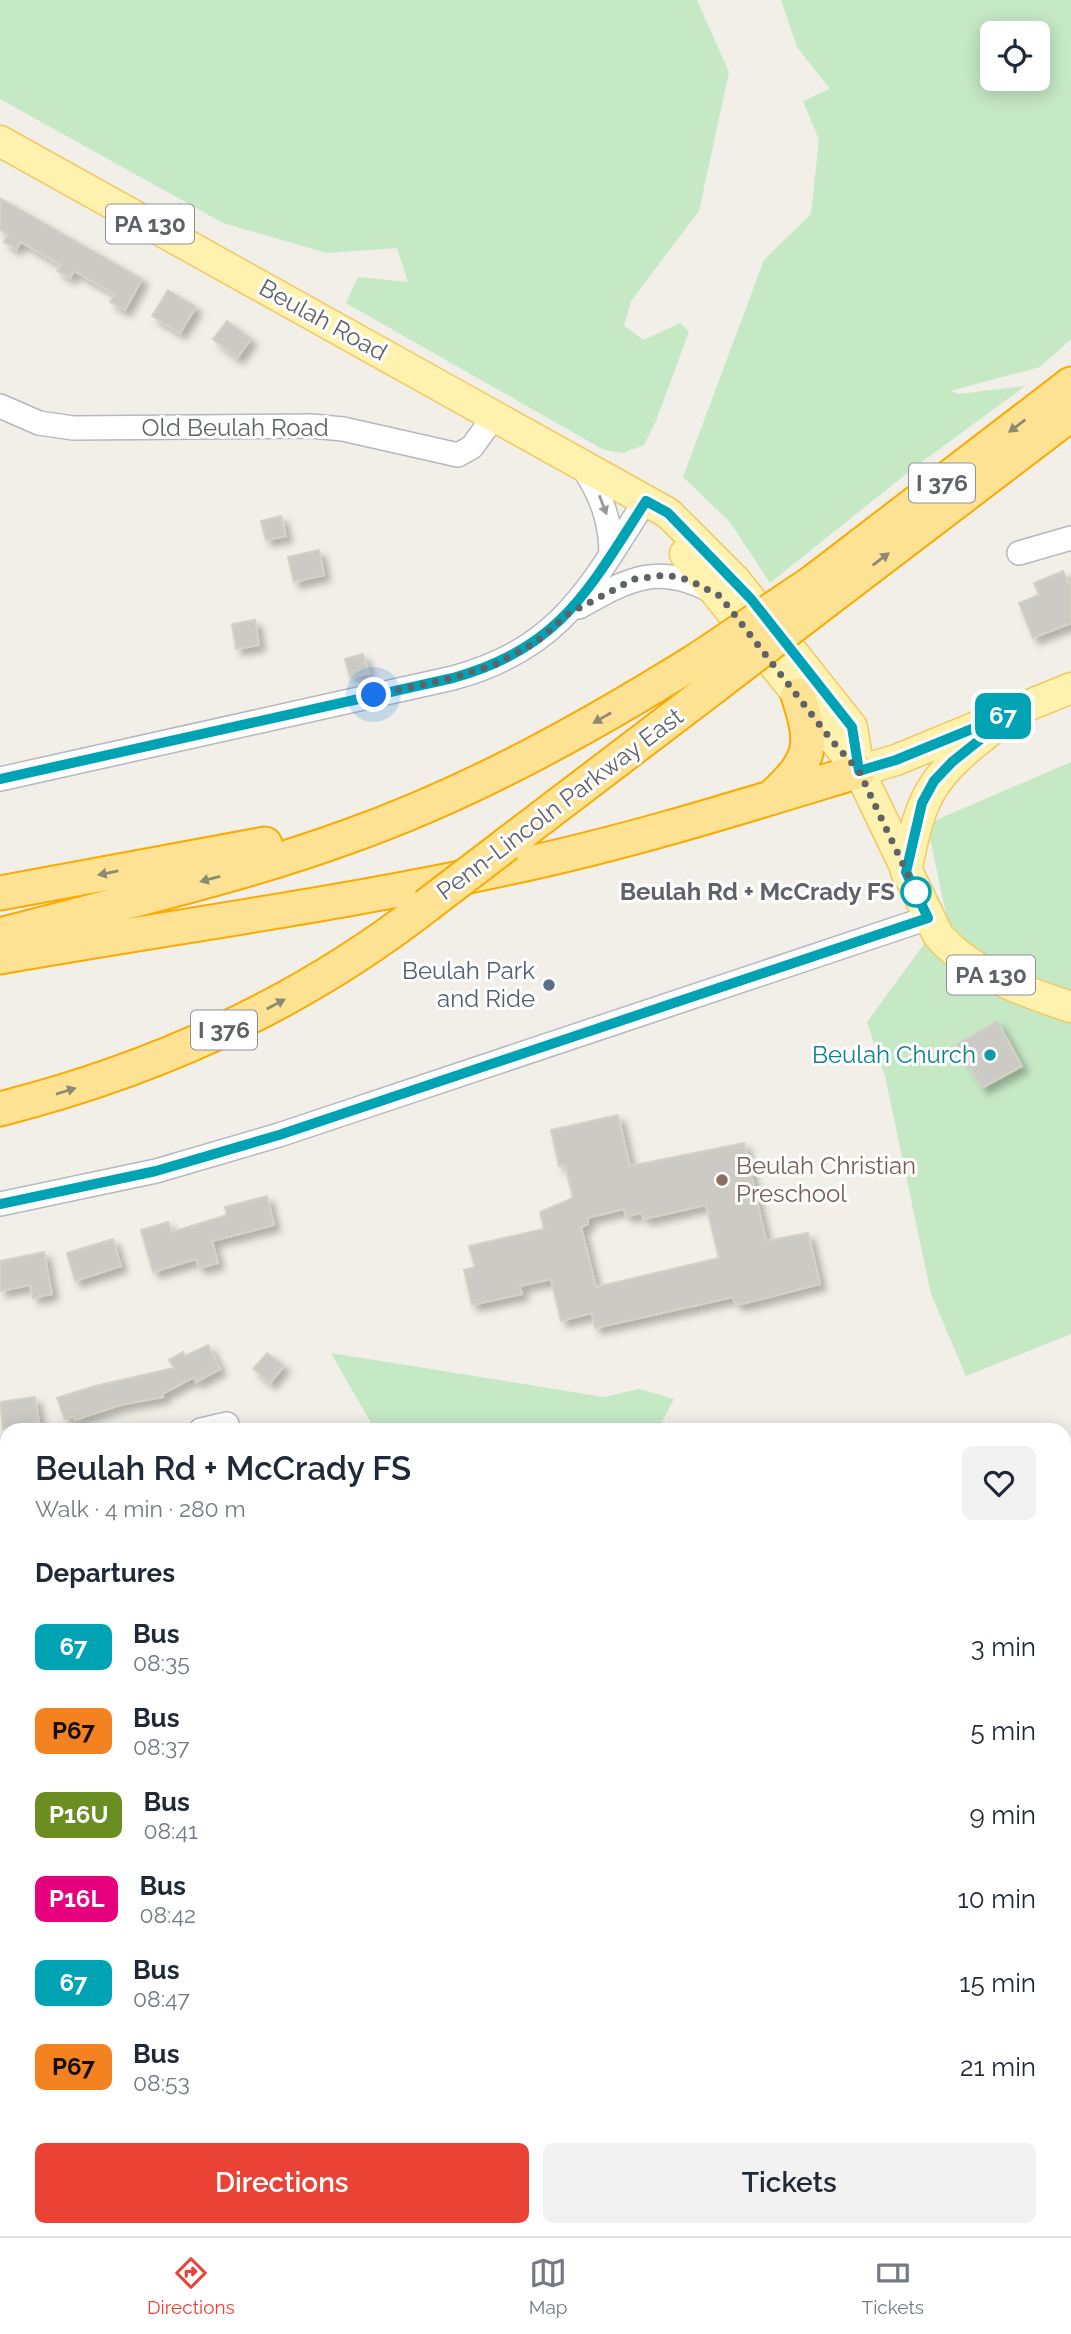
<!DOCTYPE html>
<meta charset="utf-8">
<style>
:root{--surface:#fff;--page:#f2f2f3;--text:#1f2937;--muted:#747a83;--line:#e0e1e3;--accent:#ea4335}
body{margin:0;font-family:Raleway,sans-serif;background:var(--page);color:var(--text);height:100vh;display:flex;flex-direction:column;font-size:26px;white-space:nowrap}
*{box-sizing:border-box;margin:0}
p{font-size:23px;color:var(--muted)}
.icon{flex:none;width:38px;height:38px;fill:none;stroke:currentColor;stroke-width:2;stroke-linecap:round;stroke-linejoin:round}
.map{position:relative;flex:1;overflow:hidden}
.side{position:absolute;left:0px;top:1423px;width:1071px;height:814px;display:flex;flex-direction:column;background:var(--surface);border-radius:21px 21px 0 0;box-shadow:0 4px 18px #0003}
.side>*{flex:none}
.badge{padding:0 14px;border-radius:10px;font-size:24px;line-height:46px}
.buttons{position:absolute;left:980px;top:21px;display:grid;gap:14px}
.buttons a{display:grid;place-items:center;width:70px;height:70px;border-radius:10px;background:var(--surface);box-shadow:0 4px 18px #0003;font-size:35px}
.you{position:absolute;width:35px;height:35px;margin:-18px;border:5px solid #fff;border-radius:50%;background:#1a73e8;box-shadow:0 0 0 10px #1a73e833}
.map>.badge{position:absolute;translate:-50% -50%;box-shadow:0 0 0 4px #fff}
h2{padding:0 35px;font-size:26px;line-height:63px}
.round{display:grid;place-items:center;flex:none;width:74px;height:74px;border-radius:10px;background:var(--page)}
.headline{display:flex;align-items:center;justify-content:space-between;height:119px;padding:0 35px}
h1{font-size:33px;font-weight:600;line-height:52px}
.action{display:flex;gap:14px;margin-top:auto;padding:14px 35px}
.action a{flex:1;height:80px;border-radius:10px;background:var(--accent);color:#fff;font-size:28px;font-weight:600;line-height:80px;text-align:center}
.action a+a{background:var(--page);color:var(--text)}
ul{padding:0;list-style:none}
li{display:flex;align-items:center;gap:21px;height:84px;padding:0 35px}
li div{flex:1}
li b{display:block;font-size:26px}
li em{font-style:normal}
li .badge{min-width:77px;font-weight:700;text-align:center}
.tabs{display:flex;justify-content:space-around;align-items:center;height:98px;border-top:2px solid var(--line);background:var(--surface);font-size:19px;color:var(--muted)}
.tabs a{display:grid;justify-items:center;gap:4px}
.tabs .selected{color:var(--accent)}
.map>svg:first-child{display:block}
.green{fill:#c5e8c5;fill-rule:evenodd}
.building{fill:#cccac5;stroke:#d6d1c6;stroke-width:2;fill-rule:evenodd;filter:url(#shadow)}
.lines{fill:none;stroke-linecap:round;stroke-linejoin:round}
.minor-casing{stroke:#b5b8bc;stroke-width:26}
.major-casing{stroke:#f2c960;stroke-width:33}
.highway-casing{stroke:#f9ab00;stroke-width:37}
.minor{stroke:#fff;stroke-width:23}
.major{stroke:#fff2af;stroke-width:30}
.highway{stroke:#fde293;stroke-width:33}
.highway-bridge-casing{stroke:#f9ab00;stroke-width:37;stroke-linecap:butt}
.highway-bridge{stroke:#fde293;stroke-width:33}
.oneway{fill:#8e8975}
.oneway2{fill:#979a9d}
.line-casing{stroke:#fff;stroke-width:16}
.line{stroke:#00a3b4;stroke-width:10}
.walk{stroke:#5f6368;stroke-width:7;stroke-dasharray:0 12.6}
.stop-dot{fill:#fff;stroke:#00a3b4;stroke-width:3.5}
.service-dot{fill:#5c6f8a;stroke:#fff;stroke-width:2.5}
.culture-dot{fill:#0f9aa8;stroke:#fff;stroke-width:2.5}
.education-dot{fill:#8d6e63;stroke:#fff;stroke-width:2.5}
.labels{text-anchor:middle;stroke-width:6;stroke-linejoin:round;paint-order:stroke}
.shield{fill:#fff;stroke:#8f9295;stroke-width:2}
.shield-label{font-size:23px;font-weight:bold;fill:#5f6368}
.street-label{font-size:24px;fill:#5f6368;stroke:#fff}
.stop-label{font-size:24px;font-weight:bold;fill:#5f6368;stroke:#fff;text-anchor:end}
.service-label{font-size:24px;fill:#4e5e75;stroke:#fff;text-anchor:end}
.culture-label{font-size:24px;fill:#0d838f;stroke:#fff;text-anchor:end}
.education-label{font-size:24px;fill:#785e54;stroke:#fff;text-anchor:start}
</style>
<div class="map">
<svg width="1071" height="2236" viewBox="0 0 1071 2236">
<defs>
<filter id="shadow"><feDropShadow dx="6" dy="6" stdDeviation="3.5" flood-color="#0004"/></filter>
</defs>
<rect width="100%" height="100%" fill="#f1efe8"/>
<path class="green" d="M 0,0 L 697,0 L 729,72 L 699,211 L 631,301 L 624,326 L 644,340 L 680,323 L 689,332 L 656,421 L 644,445 L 623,453 L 604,450 L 346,303 L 358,277 L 408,282 L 397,248 L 327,253 L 223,223 L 0,99 Z
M 781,0 L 1071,0 L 1071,339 L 1040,367 L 950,391 L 959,394 L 1025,386 L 911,470 L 770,583 L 730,522 L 683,477 L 764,260 L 811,214 L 819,140 L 803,101 L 830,89 L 797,47 ZM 992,33 L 1038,33 L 1038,79 L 992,79 Z
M 1071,762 L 1071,1334 L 966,1376 L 931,1294 L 885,1076 L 867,1022 L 946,914 L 927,824 Z
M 331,1353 L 604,1397 L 639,1389 L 674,1399 L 658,1430 L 375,1430 Z
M 0,1657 L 7,1659 L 7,2230 L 568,2230 L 569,2236 L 0,2236 Z
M 1071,1749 L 1071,1842 L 1064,1843 L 1064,1751 Z
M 1064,1936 L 1071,1942 L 1071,2236 L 604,2236 L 604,2230 L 1064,2230 Z"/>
<path class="building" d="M 0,198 L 142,279 L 125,310 L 110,302 L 115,294 L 74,271 L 70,278 L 57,271 L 61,265 L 21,242 L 16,249 L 4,242 L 8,234 L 0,230 Z
M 168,290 L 196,307 L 180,333 L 152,316 Z
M 227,321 L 251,339 L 237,358 L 213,339 Z
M 281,516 L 286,536 L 266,540 L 261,521 Z
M 319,550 L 324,575 L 294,582 L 288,557 Z
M 1063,571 L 1068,583 L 1071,582 L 1071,623 L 1033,638 L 1019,603 L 1039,595 L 1034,583 Z
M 255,620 L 259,645 L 236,649 L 232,624 Z
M 363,654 L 369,673 L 350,678 L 345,659 Z
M 997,1021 L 1022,1066 L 982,1088 L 957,1044 Z
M 618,1115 L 630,1166 L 744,1143 L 766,1241 L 808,1233 L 820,1284 L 742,1304 L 735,1303 L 733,1297 L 595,1328 L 592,1313 L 561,1321 L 551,1279 L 520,1286 L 522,1294 L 472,1305 L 464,1270 L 475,1267 L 469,1246 L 544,1229 L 540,1212 L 573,1198 L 565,1165 L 559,1166 L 551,1130 ZM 706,1205 L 719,1258 L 596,1287 L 581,1227 L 588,1224 L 587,1218 L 624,1209 L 626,1216 L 642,1213 L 644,1219 Z
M 267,1196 L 274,1225 L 212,1241 L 218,1263 L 199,1268 L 196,1259 L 153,1272 L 141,1230 L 168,1222 L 172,1232 L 227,1215 L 225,1207 Z
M 113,1239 L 121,1266 L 75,1281 L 67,1253 Z
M 44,1252 L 52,1294 L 33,1298 L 30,1285 L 0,1291 L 0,1261 Z
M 208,1345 L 220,1369 L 196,1382 L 194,1377 L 162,1394 L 163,1397 L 120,1405 L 75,1420 L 74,1416 L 65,1419 L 57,1398 L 95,1386 L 174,1368 L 169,1360 L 183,1352 L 185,1356 Z
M 267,1353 L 284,1366 L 270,1383 L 253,1369 Z
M 35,1397 L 39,1422 L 3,1428 L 0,1402 Z"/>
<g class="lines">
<defs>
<path id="minor" d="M 0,406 L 39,423 L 73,428 L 311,426 L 343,429 L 458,455 L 472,447 L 495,415
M 582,466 C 601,495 611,520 611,555
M 1019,553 L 1071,538
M 579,607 C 629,579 658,562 713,592
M 0,779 L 453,678 C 560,649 589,589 645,501
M 0,1204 L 156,1171 L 279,1135 L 928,918
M 201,1430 L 227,1424
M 0,1471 L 7,1470"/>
<path id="major" d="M 0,141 L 668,513 L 736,581 L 852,727 L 859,771 L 938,935 C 972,974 1023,991 1071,1007
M 685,554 L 859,771
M 859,771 L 896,760 L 1071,688
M 906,872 C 921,797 928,779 990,731
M 1064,1538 L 1071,1530
M 582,2230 L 582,2236"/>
<path id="highway" d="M 813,582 L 1071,384
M 827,600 L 1071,414
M 771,798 C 812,760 815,747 798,695
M 507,844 L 716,685
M 0,893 L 265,844
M 0,935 C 116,904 234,878 347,837 C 471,793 586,729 697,660
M 0,957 C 171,927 343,904 512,867 C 630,842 744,806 859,771
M 0,1109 C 154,1070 300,1004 426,906"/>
</defs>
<use href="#minor" class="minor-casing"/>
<use href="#major" class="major-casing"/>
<use href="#highway" class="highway-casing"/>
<use href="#minor" class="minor"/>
<use href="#major" class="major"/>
<use href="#highway" class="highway"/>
<defs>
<path id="highway-bridge" d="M 697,660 L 813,582
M 716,685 L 827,600
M 426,906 L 507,844"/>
</defs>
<use href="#highway-bridge" class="highway-bridge-casing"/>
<use href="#highway-bridge" class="highway-bridge"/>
</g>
<defs><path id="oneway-solid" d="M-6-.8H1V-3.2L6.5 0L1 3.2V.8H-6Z" transform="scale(1.75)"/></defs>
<g class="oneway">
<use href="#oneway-solid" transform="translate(1017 426) rotate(143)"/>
<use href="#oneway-solid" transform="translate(881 559) rotate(-37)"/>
<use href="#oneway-solid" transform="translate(602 718) rotate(150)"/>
<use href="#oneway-solid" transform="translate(108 873) rotate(169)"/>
<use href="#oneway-solid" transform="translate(210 879) rotate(165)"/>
<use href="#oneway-solid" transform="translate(276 1004) rotate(-28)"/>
<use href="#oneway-solid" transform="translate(66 1091) rotate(-17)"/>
</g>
<use class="oneway2" href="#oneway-solid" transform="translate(603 505) rotate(69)"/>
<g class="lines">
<defs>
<path id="line" d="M 0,779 L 453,678 C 561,648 589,589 646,501 L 668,513 L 751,599 L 852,727 L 859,771 L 896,760 L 1016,711 L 952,762 L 934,781 L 922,803 L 906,872 L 928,918 L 279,1135 L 156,1171 L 0,1204"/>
</defs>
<use href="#line" class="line-casing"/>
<use href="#line" class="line"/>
<path class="walk" d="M 374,695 L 453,678 L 496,664 L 535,643 L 568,614 L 634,579 L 667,575 L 689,580 L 720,596 L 833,742 L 859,771 L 916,892"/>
</g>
<circle class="stop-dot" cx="916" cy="892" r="14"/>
<circle class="service-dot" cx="549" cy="985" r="7"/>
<circle class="culture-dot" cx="990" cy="1055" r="7"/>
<circle class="education-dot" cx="722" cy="1180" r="7"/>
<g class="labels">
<g class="shield">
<rect x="106" y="204.5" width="88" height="39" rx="5"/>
<rect x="909" y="463.5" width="66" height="39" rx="5"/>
<rect x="947" y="955.5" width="88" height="39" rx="5"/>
<rect x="191" y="1010.5" width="66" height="39" rx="5"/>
</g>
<g class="shield-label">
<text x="150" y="232">PA 130</text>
<text x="942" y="491">I 376</text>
<text x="991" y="983">PA 130</text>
<text x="224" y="1038">I 376</text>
</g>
<g class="street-label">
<text transform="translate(323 320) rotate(29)" y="8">Beulah Road</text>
<text x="235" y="436">Old Beulah Road</text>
<text transform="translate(560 804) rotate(-37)" y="8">Penn-Lincoln Parkway East</text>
</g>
<g class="stop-label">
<text x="895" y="900">Beulah Rd + McCrady FS</text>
</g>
<g class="service-label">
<text x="535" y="979">Beulah Park<tspan x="535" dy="28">and Ride</tspan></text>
</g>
<g class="culture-label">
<text x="976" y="1063">Beulah Church</text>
</g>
<g class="education-label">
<text x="736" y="1174">Beulah Christian<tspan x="736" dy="28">Preschool</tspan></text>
</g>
</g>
</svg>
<div class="buttons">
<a><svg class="icon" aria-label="locate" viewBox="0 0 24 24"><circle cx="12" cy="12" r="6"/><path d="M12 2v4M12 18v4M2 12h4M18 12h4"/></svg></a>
</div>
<div class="you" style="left:374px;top:695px"></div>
<b class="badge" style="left:1003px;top:716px;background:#00a3b4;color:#fff">67</b>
<section class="side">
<div class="headline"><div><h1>Beulah Rd + McCrady FS</h1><p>Walk · 4 min · 280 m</p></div><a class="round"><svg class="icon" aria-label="heart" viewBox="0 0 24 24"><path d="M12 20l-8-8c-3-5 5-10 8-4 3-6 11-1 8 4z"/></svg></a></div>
<h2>Departures</h2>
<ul>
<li><span class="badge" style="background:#00a3b4;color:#fff">67</span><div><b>Bus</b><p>08:35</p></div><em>3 min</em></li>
<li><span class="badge" style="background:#f58220;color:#111">P67</span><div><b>Bus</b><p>08:37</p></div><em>5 min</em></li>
<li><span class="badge" style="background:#6b8e23;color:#fff">P16U</span><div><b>Bus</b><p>08:41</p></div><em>9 min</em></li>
<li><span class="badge" style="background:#e6007e;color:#fff">P16L</span><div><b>Bus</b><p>08:42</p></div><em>10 min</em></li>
<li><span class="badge" style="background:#00a3b4;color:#fff">67</span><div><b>Bus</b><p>08:47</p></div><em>15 min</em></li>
<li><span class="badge" style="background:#f58220;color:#111">P67</span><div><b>Bus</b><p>08:53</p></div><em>21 min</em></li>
</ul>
<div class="action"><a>Directions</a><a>Tickets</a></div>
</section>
</div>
<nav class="tabs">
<a class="selected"><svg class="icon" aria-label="directions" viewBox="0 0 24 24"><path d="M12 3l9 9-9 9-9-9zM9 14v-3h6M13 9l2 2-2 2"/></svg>Directions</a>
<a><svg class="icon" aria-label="map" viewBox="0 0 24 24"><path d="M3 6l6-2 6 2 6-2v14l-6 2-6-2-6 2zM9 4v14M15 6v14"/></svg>Map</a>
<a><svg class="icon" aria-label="tickets" viewBox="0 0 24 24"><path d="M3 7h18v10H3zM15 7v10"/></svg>Tickets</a>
</nav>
